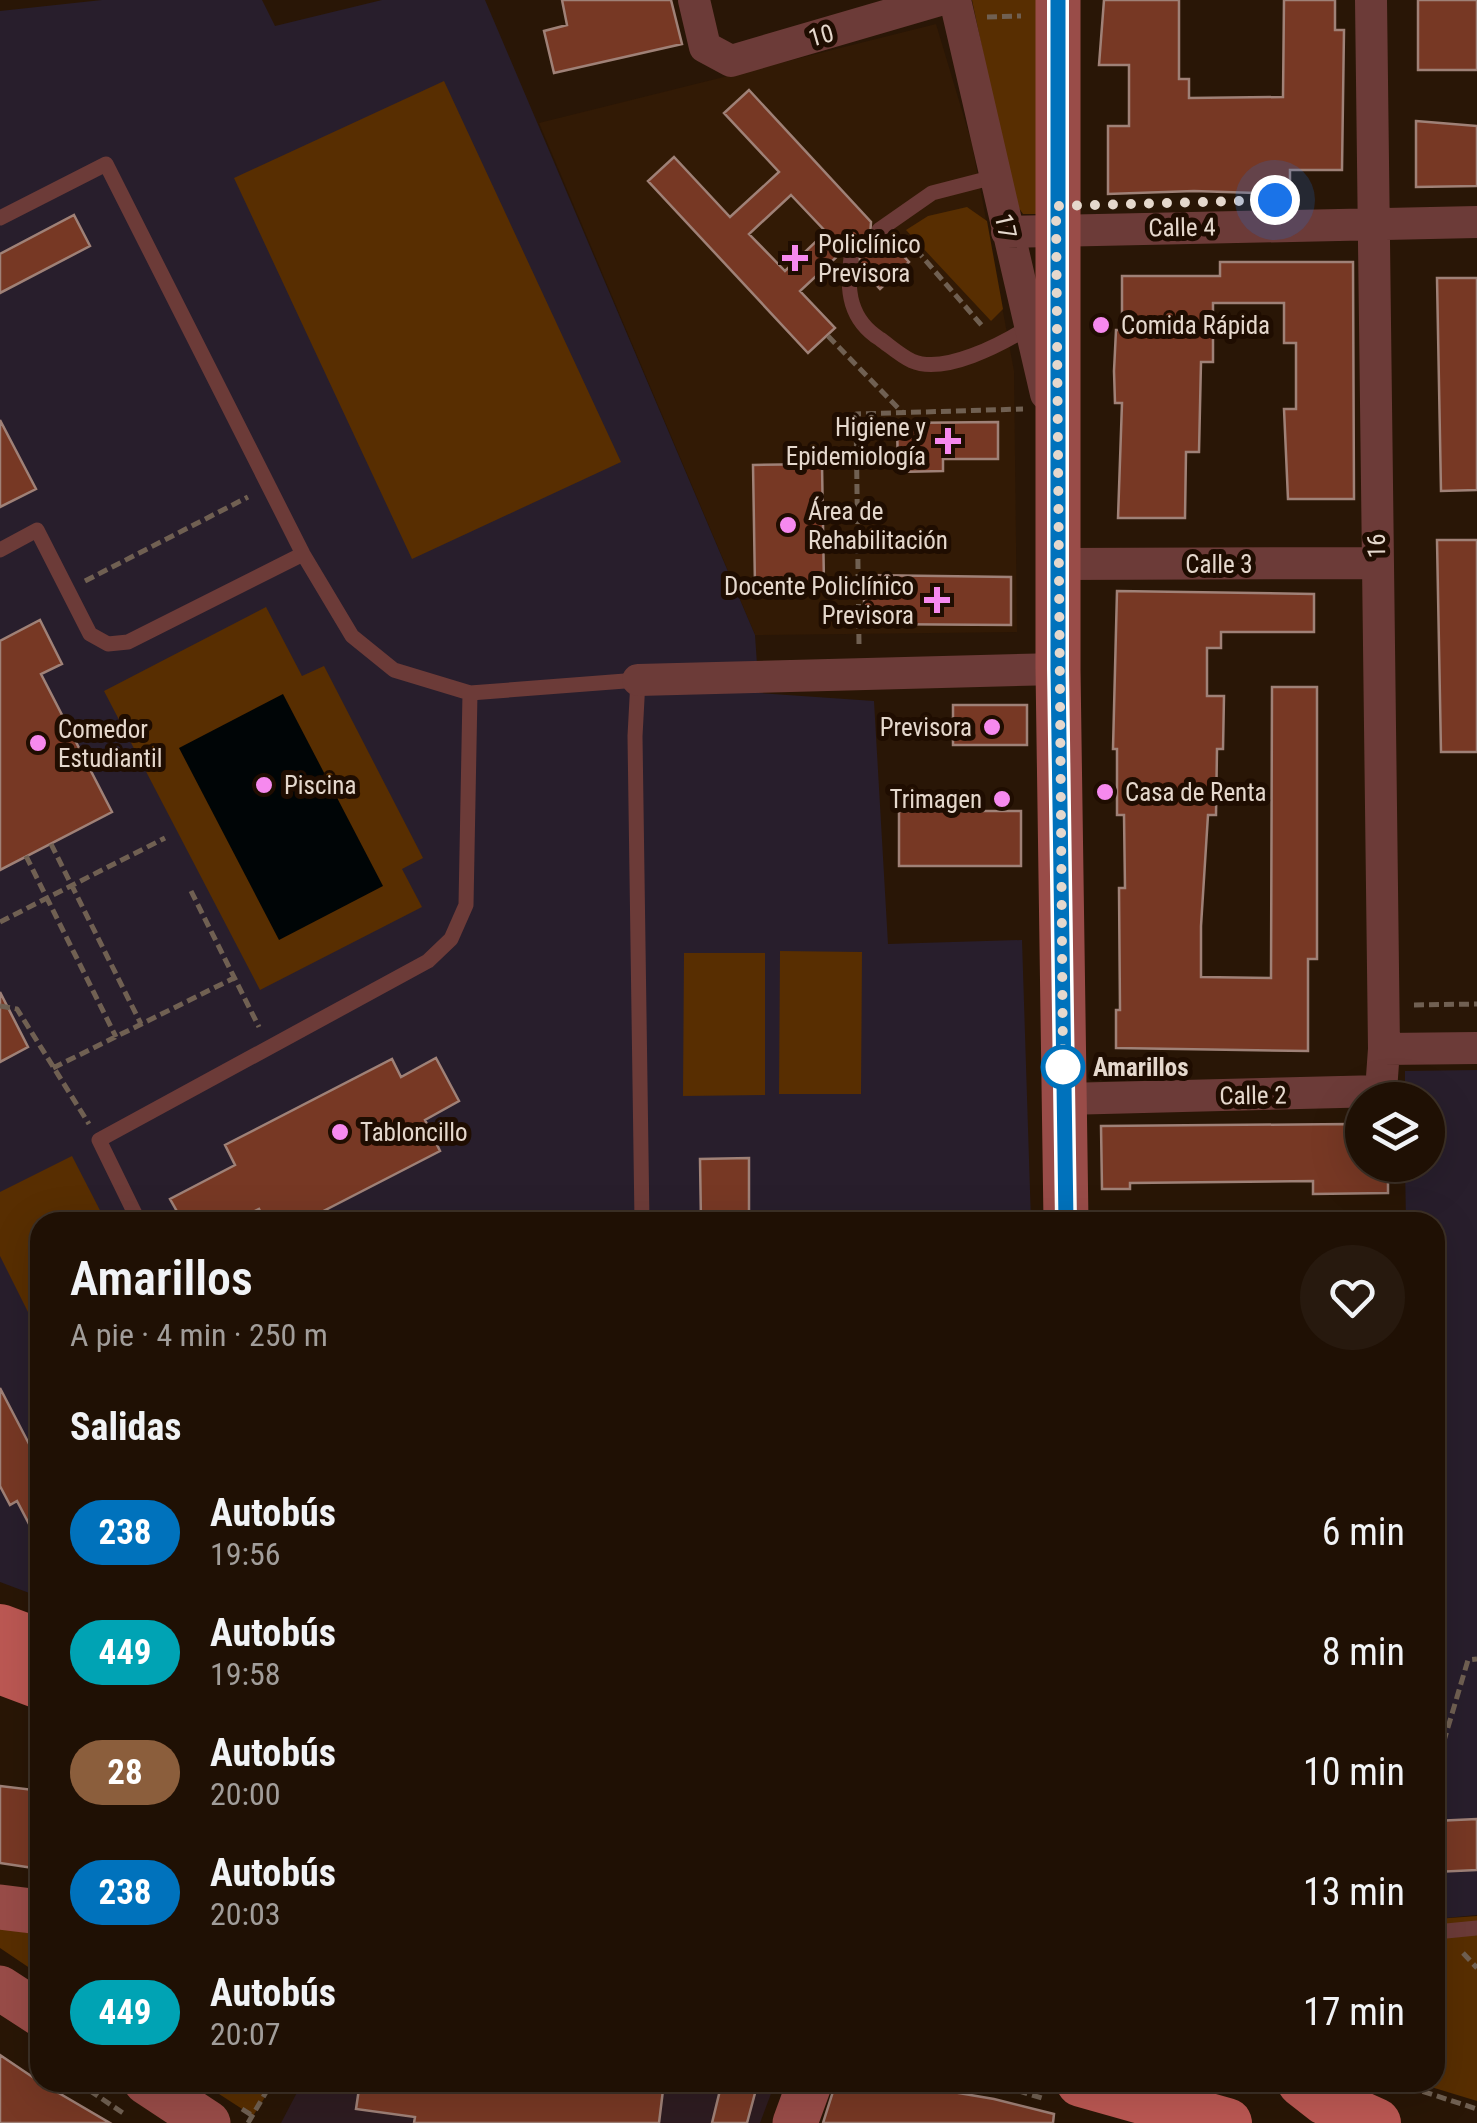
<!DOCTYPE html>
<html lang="es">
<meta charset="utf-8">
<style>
:root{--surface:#1f1004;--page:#27190e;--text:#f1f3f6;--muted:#a19d9a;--line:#3c3026}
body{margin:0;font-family:"Roboto Condensed",sans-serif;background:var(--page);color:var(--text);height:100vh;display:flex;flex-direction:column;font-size:38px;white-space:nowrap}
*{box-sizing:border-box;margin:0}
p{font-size:32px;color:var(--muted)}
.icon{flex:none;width:55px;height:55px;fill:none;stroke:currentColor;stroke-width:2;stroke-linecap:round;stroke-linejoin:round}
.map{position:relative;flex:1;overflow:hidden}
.panel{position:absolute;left:30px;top:1212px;width:1415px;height:880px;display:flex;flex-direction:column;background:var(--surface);border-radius:30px;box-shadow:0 10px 40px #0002,0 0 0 2px var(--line)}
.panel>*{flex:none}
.badge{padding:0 20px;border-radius:32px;font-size:35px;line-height:65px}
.controls{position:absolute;left:1345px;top:1082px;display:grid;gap:20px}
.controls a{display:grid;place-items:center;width:100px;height:100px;border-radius:50%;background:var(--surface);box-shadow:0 10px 40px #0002,0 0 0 2px var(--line);font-size:50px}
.you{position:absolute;width:50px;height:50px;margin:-25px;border:8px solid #fff;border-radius:50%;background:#1a73e8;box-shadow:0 0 0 15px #1a73e833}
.map>.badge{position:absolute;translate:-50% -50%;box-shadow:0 0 0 5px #fff}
h2{padding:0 40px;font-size:38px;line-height:90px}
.round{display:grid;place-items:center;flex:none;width:105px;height:105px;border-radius:52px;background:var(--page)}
.headline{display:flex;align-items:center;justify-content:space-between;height:170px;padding:0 40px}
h1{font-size:48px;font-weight:600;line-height:75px}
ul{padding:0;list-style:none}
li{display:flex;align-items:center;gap:30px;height:120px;padding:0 40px}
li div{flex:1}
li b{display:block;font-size:38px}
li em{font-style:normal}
li .badge{min-width:110px;font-weight:700;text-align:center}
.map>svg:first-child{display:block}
.built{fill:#321a05}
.industrial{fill:#2e1c21}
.education{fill:#281e2c}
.green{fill:#582e01}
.water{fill:#000506}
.building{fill:#773824;stroke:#9f8177;stroke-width:2.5;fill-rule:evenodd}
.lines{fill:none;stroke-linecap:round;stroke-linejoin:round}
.path{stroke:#706052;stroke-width:5;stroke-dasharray:10 5;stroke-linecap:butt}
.lane{stroke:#6c3b38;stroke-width:15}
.street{stroke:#6c3b38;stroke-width:32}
.secondary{stroke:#994c48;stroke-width:45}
.primary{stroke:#bc5853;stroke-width:50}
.line-casing{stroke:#fff;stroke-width:22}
.line{stroke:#0072bc;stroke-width:15}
.walk{stroke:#e5d8cd;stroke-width:10;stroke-dasharray:0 18}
.poi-dot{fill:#f689ee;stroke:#1f0d01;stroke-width:4}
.stop-dot{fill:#fff;stroke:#0072bc;stroke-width:5}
.labels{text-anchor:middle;stroke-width:10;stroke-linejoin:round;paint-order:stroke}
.street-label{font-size:25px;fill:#e5d8cd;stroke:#1f0d01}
.poi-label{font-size:25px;fill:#e5d8cd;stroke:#1f0d01;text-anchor:start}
.stop-label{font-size:25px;font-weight:bold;fill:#e5d8cd;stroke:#1f0d01;text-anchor:start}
</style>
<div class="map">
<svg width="1477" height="2123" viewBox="0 0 1477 2123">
<rect width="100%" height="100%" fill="#291606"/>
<path class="built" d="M 936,24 L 972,144 L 1014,371 L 1017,632 L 755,635 L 539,123 Z"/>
<path class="industrial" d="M 302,2083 L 775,2083 L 760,2123 L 281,2123 Z"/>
<path class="education" d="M 102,0 L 262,0 L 275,26 L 382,0 L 485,0 L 755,635 L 759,693 L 874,701 L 888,944 L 1022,940 L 1031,1222 L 40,1222 L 40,1597 L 0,1582 L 0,11 Z
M 1477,1070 L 1477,1915 L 1435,1919 L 1435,1222 L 1406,1222 L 1405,1165 L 1428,1165 L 1428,1100 L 1405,1100 L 1405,1071 Z"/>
<path class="green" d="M 972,0 L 1039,0 L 1037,214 L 1023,214 L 1014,201 Z
M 444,81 L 621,462 L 412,559 L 234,178 Z
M 967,207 L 987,221 L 1003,309 L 991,321 L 906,230 L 928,216 Z
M 266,607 L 302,676 L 324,666 L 423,858 L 402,869 L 422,907 L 260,990 L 104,691 Z
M 780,951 L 862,952 L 861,1094 L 779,1094 Z
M 684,953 L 765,953 L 765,1095 L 683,1096 Z
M 72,1156 L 106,1222 L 40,1222 L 40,1336 L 0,1256 L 0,1192 Z
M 1477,1916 L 1477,2101 L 1418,2083 L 1435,2082 L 1435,1919 Z
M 0,1928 L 40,1935 L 40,1975 L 0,1948 Z
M 202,2083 L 274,2083 L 253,2116 Z"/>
<path class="water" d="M 283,694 L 383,886 L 279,940 L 179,748 Z"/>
<path class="building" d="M 562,0 L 671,0 L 682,44 L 554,73 L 544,31 L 567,25 Z
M 1104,0 L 1179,0 L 1179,79 L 1189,79 L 1189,98 L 1283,97 L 1284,0 L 1335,0 L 1335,30 L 1344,30 L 1342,170 L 1290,170 L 1290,194 L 1194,191 L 1108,194 L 1108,126 L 1129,126 L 1129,65 L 1099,65 Z
M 1418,0 L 1477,0 L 1477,70 L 1418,70 Z
M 749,90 L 871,222 L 870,237 L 887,238 L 909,262 L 880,289 L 861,269 L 858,250 L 843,251 L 800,291 L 835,328 L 808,353 L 648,181 L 674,157 L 730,217 L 779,172 L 724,113 ZM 791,195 L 826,232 L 785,271 L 749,234 Z
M 1416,121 L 1477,126 L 1477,186 L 1416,187 Z
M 74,215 L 90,246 L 0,293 L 0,254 Z
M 1220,262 L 1353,262 L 1354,499 L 1288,499 L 1284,409 L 1296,409 L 1296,343 L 1284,343 L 1284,303 L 1213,303 L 1213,362 L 1201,362 L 1199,452 L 1186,452 L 1185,518 L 1118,518 L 1122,403 L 1115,403 L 1114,371 L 1116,330 L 1122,330 L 1122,276 L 1220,276 Z
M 1437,278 L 1477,278 L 1477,490 L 1441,491 Z
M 0,420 L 36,489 L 0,507 Z
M 998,422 L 998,459 L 943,459 L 943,471 L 898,472 L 897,423 Z
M 822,464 L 824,585 L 755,586 L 753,465 Z
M 1437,540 L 1477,540 L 1477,752 L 1441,752 Z
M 864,575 L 1011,577 L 1011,625 L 864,624 Z
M 1117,591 L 1314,594 L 1314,632 L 1221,632 L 1221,648 L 1207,648 L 1207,696 L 1224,696 L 1223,749 L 1217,749 L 1216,815 L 1208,815 L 1201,926 L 1201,977 L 1271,978 L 1272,687 L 1317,687 L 1317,959 L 1308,959 L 1308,1051 L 1116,1048 L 1116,1010 L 1120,1010 L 1119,888 L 1125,888 L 1124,815 L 1117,815 L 1117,749 L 1113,749 Z
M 40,620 L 62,664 L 41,674 L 112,812 L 0,870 L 0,641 Z
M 953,705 L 1027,705 L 1027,745 L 953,745 Z
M 899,811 L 1021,811 L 1021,866 L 899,866 Z
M 0,992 L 28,1047 L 0,1062 Z
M 436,1058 L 459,1101 L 425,1120 L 440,1151 L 302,1222 L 265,1222 L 259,1209 L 233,1222 L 183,1222 L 170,1199 L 235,1165 L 225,1145 L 392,1059 L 401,1077 Z
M 1349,1124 L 1349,1134 L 1362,1134 L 1362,1165 L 1388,1165 L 1388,1193 L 1313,1194 L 1313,1181 L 1130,1183 L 1130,1189 L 1102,1189 L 1101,1126 Z
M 749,1158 L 749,1222 L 701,1222 L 700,1159 Z
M 0,1388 L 40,1465 L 40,1545 L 17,1501 L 10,1505 L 0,1486 Z
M 0,1786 L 34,1790 L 33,1798 L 40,1799 L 40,1869 L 0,1863 Z
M 1477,1819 L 1477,1870 L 1435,1872 L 1435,1821 Z
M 0,2055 L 40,2082 L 110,2123 L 0,2123 Z
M 360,2082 L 664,2082 L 659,2123 L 414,2123 L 415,2117 L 356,2109 Z
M 722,2082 L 758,2082 L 747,2123 L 712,2123 Z
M 836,2082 L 894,2082 L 994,2099 L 1054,2114 L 1053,2123 L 823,2123 Z"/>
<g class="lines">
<path class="path" d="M 987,17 L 1021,16
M 906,238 L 984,328
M 828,336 L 902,412
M 85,581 L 248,497
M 859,644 L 856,414 L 1023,409
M 51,844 L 141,1024
M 26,856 L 116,1037
M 191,891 L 259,1027
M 0,922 L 165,838
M 1414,1005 L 1477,1004
M 0,1006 L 17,1009 L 89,1124
M 53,1068 L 234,978
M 1435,1771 L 1468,1660 L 1477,1659
M 1463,1953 L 1477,1968
M 77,2082 L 123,2113
M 989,2082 L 1045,2099
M 1394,2082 L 1477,2109
M 242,2109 L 253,2116
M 248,2123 L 272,2082"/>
<path class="lane" d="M 0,218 L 106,164 L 303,554 L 352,636 L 394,670 L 470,693 L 638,680 L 635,736 L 642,1222
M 879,230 L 932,193 L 994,177
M 851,258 C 846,291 850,320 880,339 C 890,346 901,356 912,361 C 944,375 1002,344 1029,327
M 0,550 L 37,530 L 90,634 L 108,644 L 128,642 L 303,554
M 139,1222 L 99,1140 L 428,961 L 451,939 L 466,905 L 470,693
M 1436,1932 L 1477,1928"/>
<path class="street" d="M 694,0 L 705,47 L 731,61 L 940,0
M 955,0 L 1046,394
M 1007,232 L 1477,222
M 1060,564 L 1377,563
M 638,680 L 1058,669
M 1384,1049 L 1477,1048
M 1064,1099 L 1381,1091 L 1384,1049 L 1371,0"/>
<path class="secondary" d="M 1058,0 L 1058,669 L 1066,1222
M 0,1907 L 40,1912
M 0,1988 L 40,2014
M 146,2082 L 208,2123
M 795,2123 L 810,2082"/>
<path class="primary" d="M 0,1629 L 40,1644
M 0,1669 L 40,1684
M 1081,2082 L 1227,2123
M 1302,2082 L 1325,2100 L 1376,2123"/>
</g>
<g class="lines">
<defs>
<path id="line" d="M 1058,0 L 1058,669 L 1066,1222"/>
</defs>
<use href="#line" class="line-casing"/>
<use href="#line" class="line"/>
<path class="walk" d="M 1063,1067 L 1056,206 L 1275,200"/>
</g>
<g class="poi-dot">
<path d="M790 243h10v10h10v10h-10v10h-10v-10h-10v-10h10z"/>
<circle cx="1101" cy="325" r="10"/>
<path d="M943 426h10v10h10v10h-10v10h-10v-10h-10v-10h10z"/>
<circle cx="788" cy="525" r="10"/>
<path d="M932 585h10v10h10v10h-10v10h-10v-10h-10v-10h10z"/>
<circle cx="992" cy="727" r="10"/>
<circle cx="38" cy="743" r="10"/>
<circle cx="264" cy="785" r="10"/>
<circle cx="1105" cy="792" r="10"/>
<circle cx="1002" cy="799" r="10"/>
<circle cx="340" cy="1132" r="10"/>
</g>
<circle class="stop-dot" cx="1063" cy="1067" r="20"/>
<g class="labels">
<g class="street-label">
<text transform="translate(821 35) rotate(-16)" y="9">10</text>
<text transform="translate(1006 226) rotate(77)" y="9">17</text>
<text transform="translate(1182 227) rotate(-1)" y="9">Calle 4</text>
<text transform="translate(1376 546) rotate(-91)" y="9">16</text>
<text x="1219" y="573">Calle 3</text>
<text transform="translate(1253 1095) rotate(-1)" y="9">Calle 2</text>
</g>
<g class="poi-label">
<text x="818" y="253">Policlínico<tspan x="818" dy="29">Previsora</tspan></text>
<text x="1121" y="334">Comida Rápida</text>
<text x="926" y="436" text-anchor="end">Higiene y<tspan x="926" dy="29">Epidemiología</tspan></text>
<text x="808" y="520">Área de<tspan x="808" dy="29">Rehabilitación</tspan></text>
<text x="914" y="595" text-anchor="end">Docente Policlínico<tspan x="914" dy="29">Previsora</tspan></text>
<text x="972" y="736" text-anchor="end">Previsora</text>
<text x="58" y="738">Comedor<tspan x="58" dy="29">Estudiantil</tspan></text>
<text x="284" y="794">Piscina</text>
<text x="1125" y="801">Casa de Renta</text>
<text x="982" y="808" text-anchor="end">Trimagen</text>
<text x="360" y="1141">Tabloncillo</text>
</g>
<g class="stop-label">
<text x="1093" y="1076">Amarillos</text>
</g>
</g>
</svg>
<div class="controls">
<a><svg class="icon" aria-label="layers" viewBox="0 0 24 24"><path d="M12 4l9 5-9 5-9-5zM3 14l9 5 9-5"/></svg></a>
</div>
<div class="you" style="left:1275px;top:200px"></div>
<section class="panel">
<div class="headline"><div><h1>Amarillos</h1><p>A pie · 4 min · 250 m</p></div><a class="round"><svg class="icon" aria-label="heart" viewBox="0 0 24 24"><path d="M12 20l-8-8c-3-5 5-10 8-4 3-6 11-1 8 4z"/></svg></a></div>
<h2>Salidas</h2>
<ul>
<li><span class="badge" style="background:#0072bc;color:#fff">238</span><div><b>Autobús</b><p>19:56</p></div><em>6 min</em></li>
<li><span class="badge" style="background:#00a3b4;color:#fff">449</span><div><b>Autobús</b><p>19:58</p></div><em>8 min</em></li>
<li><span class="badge" style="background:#8b5e3c;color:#fff">28</span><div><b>Autobús</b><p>20:00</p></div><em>10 min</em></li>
<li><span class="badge" style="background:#0072bc;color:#fff">238</span><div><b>Autobús</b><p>20:03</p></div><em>13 min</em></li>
<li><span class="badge" style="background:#00a3b4;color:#fff">449</span><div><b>Autobús</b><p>20:07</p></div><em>17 min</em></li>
</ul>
</section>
</div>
